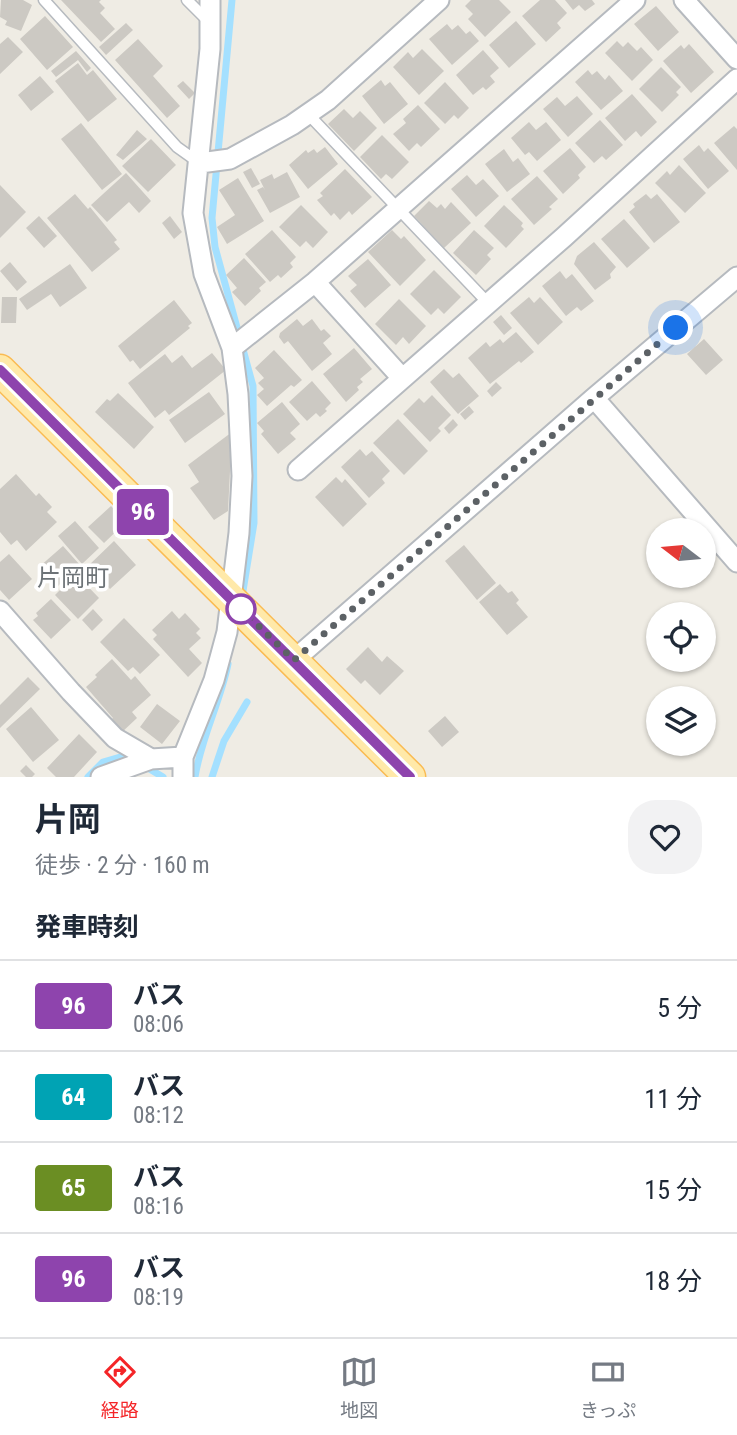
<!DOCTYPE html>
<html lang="ja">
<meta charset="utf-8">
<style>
:root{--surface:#fff;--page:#f2f2f3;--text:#1f2937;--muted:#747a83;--line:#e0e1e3;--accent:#f42528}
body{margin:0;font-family:"Roboto Condensed","Noto Sans JP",sans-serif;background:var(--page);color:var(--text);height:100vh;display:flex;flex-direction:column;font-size:26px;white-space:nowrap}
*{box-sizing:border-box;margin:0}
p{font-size:23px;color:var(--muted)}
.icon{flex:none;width:38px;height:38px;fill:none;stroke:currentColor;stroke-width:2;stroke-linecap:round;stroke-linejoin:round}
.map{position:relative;height:777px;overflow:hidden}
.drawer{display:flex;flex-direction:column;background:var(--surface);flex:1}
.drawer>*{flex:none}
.badge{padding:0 14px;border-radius:5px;font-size:24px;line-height:46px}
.needle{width:46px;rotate:286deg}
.tools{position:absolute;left:646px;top:518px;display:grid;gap:14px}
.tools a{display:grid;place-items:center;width:70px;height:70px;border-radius:50%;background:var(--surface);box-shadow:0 2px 5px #0004;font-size:35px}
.you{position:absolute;width:35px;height:35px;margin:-18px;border:5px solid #fff;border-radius:50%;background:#1a73e8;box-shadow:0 0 0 10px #1a73e833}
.map>.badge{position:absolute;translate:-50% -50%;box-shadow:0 0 0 4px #fff}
h2{padding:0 35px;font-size:26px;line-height:63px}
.round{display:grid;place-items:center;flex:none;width:74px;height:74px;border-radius:28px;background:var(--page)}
.summary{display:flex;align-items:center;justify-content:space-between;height:119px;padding:0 35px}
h1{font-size:33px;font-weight:700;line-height:52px}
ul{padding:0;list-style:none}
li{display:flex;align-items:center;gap:21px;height:91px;padding:0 35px;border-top:2px solid var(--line)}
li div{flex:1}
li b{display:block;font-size:26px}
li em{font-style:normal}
li .badge{min-width:77px;font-weight:700;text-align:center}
.menu{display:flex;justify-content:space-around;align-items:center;height:98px;border-top:2px solid var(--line);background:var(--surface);font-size:19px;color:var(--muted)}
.menu a{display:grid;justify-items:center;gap:4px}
.menu .current{color:var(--accent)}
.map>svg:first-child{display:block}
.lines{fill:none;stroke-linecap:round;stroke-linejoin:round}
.stream{stroke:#a4e0ff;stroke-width:7}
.building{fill:#ccc9c3}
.service-casing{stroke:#b6babf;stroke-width:13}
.minor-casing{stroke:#b6babf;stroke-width:23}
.primary-casing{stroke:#fabb52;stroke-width:33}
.service{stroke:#fff;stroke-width:10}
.minor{stroke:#fff;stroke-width:19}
.primary{stroke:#ffe9a9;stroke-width:30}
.line-casing{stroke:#fff;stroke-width:16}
.line{stroke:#8e44ad;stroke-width:10}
.walk{stroke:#5c6165;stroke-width:7;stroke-dasharray:0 12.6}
.stop-dot{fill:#fff;stroke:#8e44ad;stroke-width:3.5}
.labels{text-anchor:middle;stroke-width:7;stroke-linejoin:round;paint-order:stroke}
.quarter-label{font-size:24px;fill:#6d7377;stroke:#fff}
</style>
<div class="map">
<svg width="737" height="777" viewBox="0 0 737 777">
<rect width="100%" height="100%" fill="#efece4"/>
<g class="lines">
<path class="stream" d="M 232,0 L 212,218 L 215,247 L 253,386 L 254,523 L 242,597
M 143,765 L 163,777
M 88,777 L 103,762 L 127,755 L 133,759
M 195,777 C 201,738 220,703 228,664
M 212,777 L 224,741 L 247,702"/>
</g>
<path class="building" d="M 1,0 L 23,0 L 32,5 L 21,31 L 5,25 L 7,21 L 0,17 Z
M 61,0 L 101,0 L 99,2 L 105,8 L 100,13 L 115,29 L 101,42 Z
M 471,0 L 499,0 L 511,12 L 485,37 L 468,19 L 473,14 L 465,6 Z
M 540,0 L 555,0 L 567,13 L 557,23 L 561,28 L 546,42 L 522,16 Z
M 565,0 L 592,0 L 595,4 L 585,11 L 579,5 L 573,10 Z
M 656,6 L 679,32 L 658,51 L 634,24 Z
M 45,16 L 73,47 L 47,70 L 20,39 Z
M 516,21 L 536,44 L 509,68 L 489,45 Z
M 126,23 L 133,30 L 106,55 L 99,47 Z
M 447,24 L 452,30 L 458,25 L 466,34 L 470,31 L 479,41 L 452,65 L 429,39 Z
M 8,37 L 23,52 L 0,74 L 0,44 Z
M 138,39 L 163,66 L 153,76 L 180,106 L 167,118 L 115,60 Z
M 617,41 L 623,47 L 628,42 L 637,51 L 641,47 L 653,60 L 632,81 L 605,53 Z
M 689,44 L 714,72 L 691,93 L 663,61 L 681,45 L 684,49 Z
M 422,49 L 444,71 L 419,95 L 393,67 L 408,52 L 413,58 Z
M 483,50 L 499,68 L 490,76 L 495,82 L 486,90 L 483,87 L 473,95 L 456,75 Z
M 76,51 L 91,68 L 87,72 L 78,60 L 56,77 L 51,71 Z
M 78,63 L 87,75 L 93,70 L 117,99 L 88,122 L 55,81 Z
M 661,67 L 681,87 L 676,92 L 679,95 L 662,112 L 639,89 Z
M 588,70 L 592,75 L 597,71 L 605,80 L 609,75 L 623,91 L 601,110 L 575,82 Z
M 40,76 L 54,92 L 31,111 L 18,95 Z
M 381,80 L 385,86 L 390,82 L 408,104 L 384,124 L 362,96 Z
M 183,81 L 195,93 L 189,99 L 177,86 Z
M 445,82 L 469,108 L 458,119 L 454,115 L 445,124 L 424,103 Z
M 632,94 L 657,122 L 641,137 L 636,131 L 625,141 L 605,118 Z
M 577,96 L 593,114 L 568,137 L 543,109 L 557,97 L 565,106 Z
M 418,105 L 440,129 L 421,147 L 417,143 L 409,151 L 393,134 L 406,123 L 403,119 Z
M 344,109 L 353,118 L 360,111 L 377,128 L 354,151 L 328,124 Z
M 600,120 L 623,145 L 606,160 L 602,156 L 594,163 L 575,143 Z
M 529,122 L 536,130 L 546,122 L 561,140 L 537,161 L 529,152 L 525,155 L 511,138 Z
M 81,123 L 122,174 L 102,190 L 61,139 Z
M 734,126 L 737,129 L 737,170 L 714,143 Z
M 137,130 L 147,139 L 123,160 L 116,155 Z
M 382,135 L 409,162 L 392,179 L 386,174 L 381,179 L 360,157 Z
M 151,139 L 176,165 L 148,192 L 122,166 Z
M 699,145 L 704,152 L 708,148 L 729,171 L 708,189 L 683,159 Z
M 325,147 L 338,164 L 308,189 L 289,165 L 306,150 L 308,153 L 314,149 L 317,153 Z
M 570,148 L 586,167 L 578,175 L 580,178 L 563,194 L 543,171 Z
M 504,149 L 513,162 L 518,158 L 530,174 L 507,192 L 485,164 Z
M 679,165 L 706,193 L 685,213 L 655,183 L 667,171 L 670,175 Z
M 251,168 L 260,184 L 252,188 L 243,172 Z
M 345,169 L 372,197 L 352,215 L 349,211 L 340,220 L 334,213 L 331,216 L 317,200 L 323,196 L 320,193 Z
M 287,172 L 300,197 L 270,213 L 257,190 L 263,187 L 265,190 L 260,180 L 272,174 L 274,179 Z
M 126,173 L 151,201 L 139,213 L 129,202 L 107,222 L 91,205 Z
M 467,175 L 476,185 L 483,179 L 499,196 L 476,217 L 451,189 Z
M 537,176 L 558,199 L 549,207 L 552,209 L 534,225 L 511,199 Z
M 238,178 L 264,221 L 227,244 L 217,227 L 235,215 L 219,190 Z
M 0,185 L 26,212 L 0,238 Z
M 75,194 L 88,209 L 90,207 L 117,240 L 114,242 L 120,249 L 92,272 L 47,218 Z
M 646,194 L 651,199 L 657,194 L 680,222 L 654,243 L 629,212 L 635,207 L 633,204 Z
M 429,201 L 437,208 L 441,204 L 445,209 L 451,202 L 471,223 L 444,248 L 414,216 Z
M 301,205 L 328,232 L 313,248 L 306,241 L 300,247 L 279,227 Z
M 504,205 L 523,223 L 521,226 L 524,229 L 506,248 L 484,226 Z
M 39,216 L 57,236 L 44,248 L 26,228 Z
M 170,216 L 182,232 L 174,239 L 162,223 Z
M 624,219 L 650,248 L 627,268 L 601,239 Z
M 272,230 L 296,257 L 290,263 L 293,267 L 281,278 L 278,275 L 270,282 L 245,254 Z
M 392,230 L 401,239 L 404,236 L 426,260 L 400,286 L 368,252 Z
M 474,230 L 494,248 L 487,255 L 491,259 L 476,275 L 453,253 Z
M 594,242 L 616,267 L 610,274 L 611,278 L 595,290 L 574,264 L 577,256 Z
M 244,258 L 266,282 L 259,288 L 261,291 L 245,306 L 232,292 L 237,288 L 226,275 Z
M 368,259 L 391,285 L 365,308 L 350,291 L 357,285 L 348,276 Z
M 10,262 L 27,282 L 17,291 L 0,271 Z
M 70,264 L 87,288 L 60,307 L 51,294 L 27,310 L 19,299 Z
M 434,270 L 461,297 L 444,314 L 438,308 L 431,315 L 410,294 Z
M 560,271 L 566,279 L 572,274 L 594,301 L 581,311 L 577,307 L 566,316 L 542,286 Z
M 2,297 L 17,297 L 16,323 L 1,323 Z
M 529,297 L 534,303 L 540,297 L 563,322 L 538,345 L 510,313 Z
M 399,299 L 426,326 L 409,344 L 403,337 L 396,345 L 375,324 Z
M 174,300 L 192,323 L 188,326 L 190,328 L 140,369 L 133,360 L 130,362 L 118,346 Z
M 501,315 L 512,328 L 504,335 L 493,322 Z
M 297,319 L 303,326 L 312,319 L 321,331 L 324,329 L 331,336 L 323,343 L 332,354 L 312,371 L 288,341 L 284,344 L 279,337 L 280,333 Z
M 516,332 L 534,352 L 521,363 L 519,361 L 490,384 L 468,358 L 486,342 L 490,347 L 500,339 L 503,343 Z
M 704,339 L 723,360 L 706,375 L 687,354 Z
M 354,348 L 372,369 L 360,379 L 363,382 L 357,387 L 359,390 L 346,402 L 323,374 Z
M 274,350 L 302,380 L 294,387 L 291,385 L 267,406 L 257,395 L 264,389 L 258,383 L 264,378 L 255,368 Z
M 212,353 L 226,370 L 169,415 L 165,410 L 155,418 L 128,383 L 165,354 L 172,363 L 182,355 L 192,368 Z
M 444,369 L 453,378 L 459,373 L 479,396 L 458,414 L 430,382 Z
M 312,381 L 331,403 L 325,409 L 327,411 L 320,417 L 316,413 L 307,421 L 289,402 Z
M 496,382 L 502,388 L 492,397 L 487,391 Z
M 209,392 L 225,414 L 185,443 L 169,420 Z
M 118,393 L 154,427 L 134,449 L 95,412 L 107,399 L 110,401 Z
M 432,395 L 451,415 L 438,428 L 441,431 L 430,442 L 403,414 L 419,398 L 424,403 Z
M 282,402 L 300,424 L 290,433 L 296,439 L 278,454 L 261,434 L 264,431 L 257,423 Z
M 469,406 L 474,412 L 465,420 L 460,414 Z
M 398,419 L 428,451 L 404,475 L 373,443 Z
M 453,419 L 458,425 L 449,434 L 444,428 Z
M 232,432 L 228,511 L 214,520 L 190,488 L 199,482 L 188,465 Z
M 360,449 L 366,456 L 372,451 L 390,471 L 382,479 L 385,483 L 369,498 L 341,467 Z
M 16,474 L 36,496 L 39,493 L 52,507 L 47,512 L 57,522 L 26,551 L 17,540 L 11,545 L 0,532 L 0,489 Z
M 336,477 L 342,483 L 345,479 L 367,504 L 343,527 L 315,497 Z
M 111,506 L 126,522 L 104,543 L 88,527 Z
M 75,521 L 99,548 L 82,564 L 58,536 Z
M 114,541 L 136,565 L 110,589 L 88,566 Z
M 464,545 L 496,583 L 477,600 L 445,561 Z
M 63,546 L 80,565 L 57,587 L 39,567 Z
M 9,554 L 32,579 L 9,600 L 0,590 L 0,562 Z
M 76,574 L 99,598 L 78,619 L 55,595 Z
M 500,584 L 508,593 L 512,591 L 519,600 L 516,603 L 528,617 L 507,635 L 479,602 Z
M 51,599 L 71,620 L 51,639 L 33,620 L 38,616 L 36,613 Z
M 93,609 L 103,620 L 92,631 L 82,620 Z
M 172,611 L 179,619 L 185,613 L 200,629 L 196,633 L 201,638 L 189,649 L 202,663 L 188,677 L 153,639 L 157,635 L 152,630 Z
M 124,618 L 160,655 L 140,674 L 133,667 L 128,671 L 100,642 Z
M 368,647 L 382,662 L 387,656 L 404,671 L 380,695 L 365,680 L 361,684 L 346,669 Z
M 112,659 L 131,680 L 135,676 L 151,695 L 132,712 L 137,718 L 120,734 L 109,722 L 113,718 L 86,687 L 97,677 L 95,675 Z
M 28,677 L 40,689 L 0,728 L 0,705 Z
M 157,704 L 180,721 L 162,744 L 140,727 Z
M 31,707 L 59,740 L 33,762 L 6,729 Z
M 445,716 L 459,732 L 442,747 L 428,731 Z
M 79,734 L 97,752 L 74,777 L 56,777 L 47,768 Z
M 26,765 L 35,774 L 32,777 L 26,777 L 20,771 Z"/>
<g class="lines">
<defs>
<path id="service" d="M 44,0 L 177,147 L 198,162
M 187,0 L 209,22
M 308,114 L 488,303"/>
<path id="minor" d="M 684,0 L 737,59
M 200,163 L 230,159 L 292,125 L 328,100 L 439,0
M 315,282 L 402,378
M 232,348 L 315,282 L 635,0
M 594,398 L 737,562
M 298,470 L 564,237 L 737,79
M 0,611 L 71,692 L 115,738 L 151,759
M 294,660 L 594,398 L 737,277
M 101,777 L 151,759 L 183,757
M 183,777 L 183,757 L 214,680 L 227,632 L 239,533 L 242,476 L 238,394 L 232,348 L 204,274 L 193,213 L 210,49 L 210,0"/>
<path id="primary" d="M 0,370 L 410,777"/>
</defs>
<use href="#service" class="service-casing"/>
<use href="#minor" class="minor-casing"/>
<use href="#primary" class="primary-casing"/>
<use href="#service" class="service"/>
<use href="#minor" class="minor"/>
<use href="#primary" class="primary"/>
</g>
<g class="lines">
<defs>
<path id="line" d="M 0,370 L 410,777"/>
</defs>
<use href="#line" class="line-casing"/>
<use href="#line" class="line"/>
<path class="walk" d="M 241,609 L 294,660 L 676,328"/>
</g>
<circle class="stop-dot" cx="241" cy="609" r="14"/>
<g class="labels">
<g class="quarter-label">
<text x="73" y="586">片岡町</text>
</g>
</g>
</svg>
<div class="tools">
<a><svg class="needle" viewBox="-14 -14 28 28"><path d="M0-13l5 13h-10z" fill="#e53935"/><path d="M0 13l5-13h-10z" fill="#747a83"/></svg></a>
<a><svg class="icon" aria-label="locate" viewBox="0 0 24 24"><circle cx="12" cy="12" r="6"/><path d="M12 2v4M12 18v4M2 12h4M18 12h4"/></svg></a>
<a><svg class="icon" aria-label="layers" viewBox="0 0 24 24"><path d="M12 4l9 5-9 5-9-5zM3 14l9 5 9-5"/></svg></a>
</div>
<div class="you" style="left:676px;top:328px"></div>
<b class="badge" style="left:143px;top:512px;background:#8e44ad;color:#fff">96</b>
</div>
<section class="drawer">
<div class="summary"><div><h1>片岡</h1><p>徒歩 · 2 分 · 160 m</p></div><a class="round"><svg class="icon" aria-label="heart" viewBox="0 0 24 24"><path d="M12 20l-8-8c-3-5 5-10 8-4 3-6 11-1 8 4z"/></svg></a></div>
<h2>発車時刻</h2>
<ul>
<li><span class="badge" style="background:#8e44ad;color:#fff">96</span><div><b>バス</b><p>08:06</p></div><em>5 分</em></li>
<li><span class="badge" style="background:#00a3b4;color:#fff">64</span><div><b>バス</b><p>08:12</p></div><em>11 分</em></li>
<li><span class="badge" style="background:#6b8e23;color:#fff">65</span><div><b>バス</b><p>08:16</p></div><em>15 分</em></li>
<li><span class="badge" style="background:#8e44ad;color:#fff">96</span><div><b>バス</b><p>08:19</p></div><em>18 分</em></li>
</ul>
</section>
<nav class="menu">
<a class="current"><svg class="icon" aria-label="directions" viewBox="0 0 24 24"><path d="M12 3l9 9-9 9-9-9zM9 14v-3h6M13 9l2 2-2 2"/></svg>経路</a>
<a><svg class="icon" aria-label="map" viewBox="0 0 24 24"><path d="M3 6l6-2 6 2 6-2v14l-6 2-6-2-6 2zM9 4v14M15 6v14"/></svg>地図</a>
<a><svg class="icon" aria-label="tickets" viewBox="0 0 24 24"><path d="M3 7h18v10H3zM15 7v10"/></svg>きっぷ</a>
</nav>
